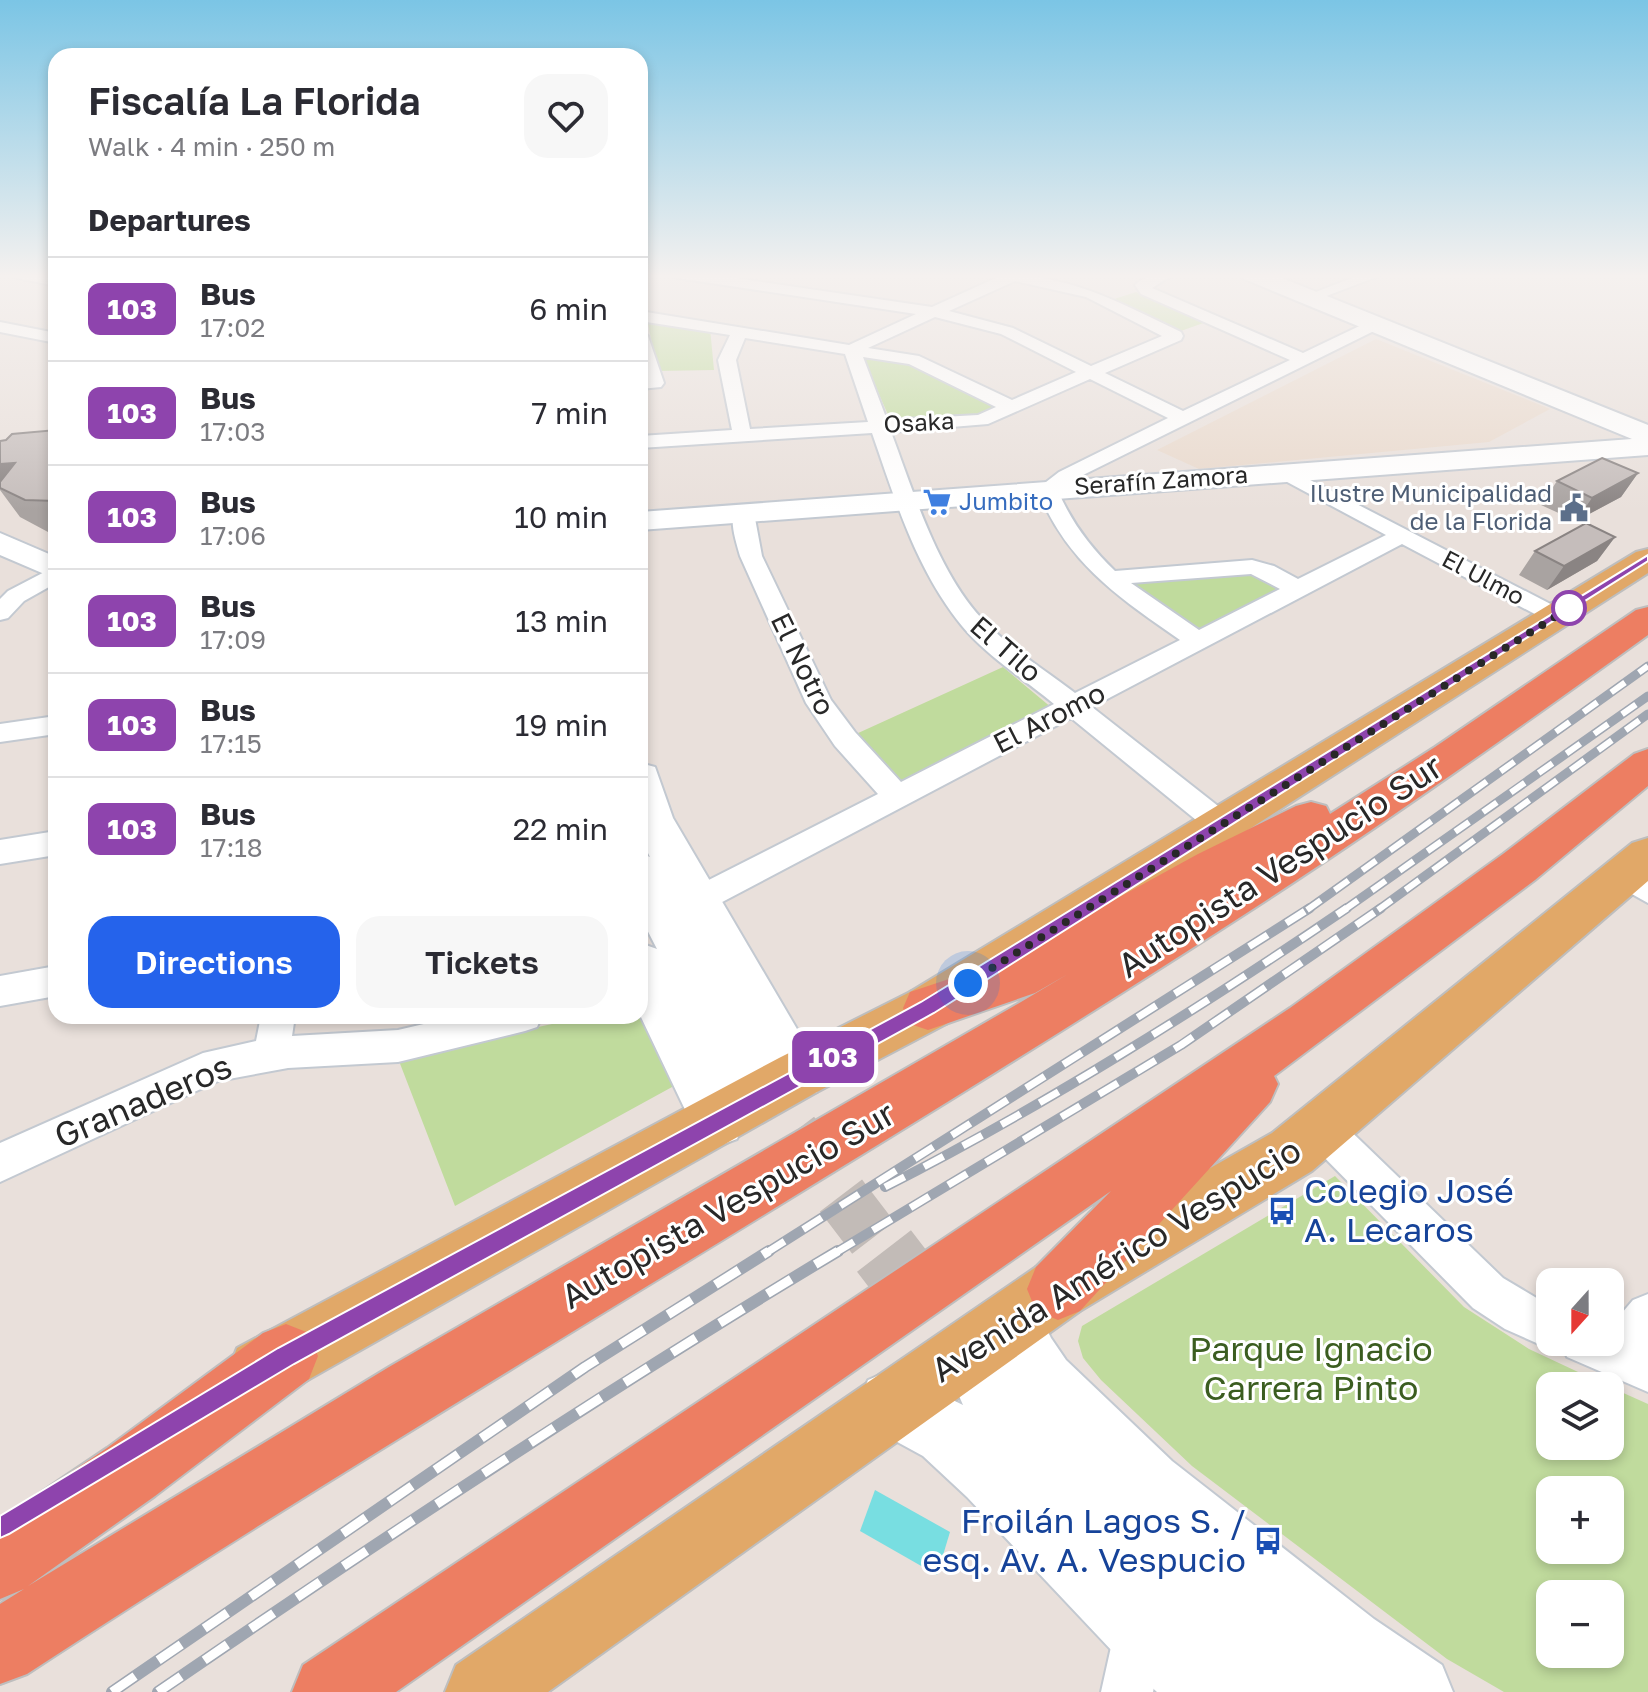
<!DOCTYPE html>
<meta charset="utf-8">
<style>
:root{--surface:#fff;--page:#f7f7f7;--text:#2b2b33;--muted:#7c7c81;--line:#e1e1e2;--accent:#2563eb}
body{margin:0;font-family:"Golos Text",sans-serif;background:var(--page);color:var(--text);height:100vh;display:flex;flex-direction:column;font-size:30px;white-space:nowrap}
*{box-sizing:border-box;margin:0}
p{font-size:26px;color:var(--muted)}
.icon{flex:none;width:44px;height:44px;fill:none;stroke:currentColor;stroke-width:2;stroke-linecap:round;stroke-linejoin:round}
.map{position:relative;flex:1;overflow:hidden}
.details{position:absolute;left:48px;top:48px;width:600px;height:976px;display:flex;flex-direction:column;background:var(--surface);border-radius:24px;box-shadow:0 4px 12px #0003}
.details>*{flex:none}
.badge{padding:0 16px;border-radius:12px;font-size:28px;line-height:52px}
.needle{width:52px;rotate:201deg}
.controls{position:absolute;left:1536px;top:1268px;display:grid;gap:16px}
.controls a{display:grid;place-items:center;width:88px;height:88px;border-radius:16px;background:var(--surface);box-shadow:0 4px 12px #0003;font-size:40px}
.you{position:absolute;width:40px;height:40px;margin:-20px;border:6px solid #fff;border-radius:50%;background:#1a73e8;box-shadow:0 0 0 12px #1a73e833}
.map>.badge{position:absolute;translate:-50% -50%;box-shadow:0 0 0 4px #fff}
h2{padding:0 40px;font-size:30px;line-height:72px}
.round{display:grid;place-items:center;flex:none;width:84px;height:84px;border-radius:24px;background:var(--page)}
.headline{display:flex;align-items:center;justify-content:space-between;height:136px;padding:0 40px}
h1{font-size:38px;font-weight:600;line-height:60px}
.button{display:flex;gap:16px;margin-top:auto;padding:16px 40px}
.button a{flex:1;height:92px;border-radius:24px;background:var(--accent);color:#fff;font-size:32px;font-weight:600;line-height:92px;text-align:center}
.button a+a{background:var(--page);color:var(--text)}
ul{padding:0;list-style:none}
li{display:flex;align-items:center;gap:24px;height:104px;padding:0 40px;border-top:2px solid var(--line)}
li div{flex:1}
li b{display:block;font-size:30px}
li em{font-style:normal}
li .badge{min-width:88px;font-weight:700;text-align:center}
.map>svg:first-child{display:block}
.education{fill:#e9d9cc}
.green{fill:#c0db9d;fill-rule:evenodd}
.water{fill:#78dee1}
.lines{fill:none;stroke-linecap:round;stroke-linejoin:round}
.secondary-tunnel-far1{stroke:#c2bbb7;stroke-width:53;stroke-dasharray:53 26;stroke-linecap:butt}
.secondary-tunnel{stroke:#c2bbb7;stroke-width:68;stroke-dasharray:68 34;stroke-linecap:butt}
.street-casing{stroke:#c3c9d1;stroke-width:4}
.secondary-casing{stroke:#c3c9d1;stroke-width:4}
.primary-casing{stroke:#bebebe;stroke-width:4}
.highway-casing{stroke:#bebebe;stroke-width:4}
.street{fill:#fff;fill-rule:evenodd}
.secondary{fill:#fff;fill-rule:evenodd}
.primary{fill:#e1a868;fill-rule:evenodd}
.highway{fill:#ed7e62;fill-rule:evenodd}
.rail-far2-casing{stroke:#9fa6b1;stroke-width:9}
.rail-far1-casing{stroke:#9fa6b1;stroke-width:10}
.rail-casing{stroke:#9fa6b1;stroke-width:12}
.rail-far2{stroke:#fff;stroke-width:6;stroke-dasharray:17;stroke-linecap:butt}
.rail-far1{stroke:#fff;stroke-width:7;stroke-dasharray:22;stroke-linecap:butt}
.rail{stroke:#fff;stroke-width:9;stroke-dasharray:28;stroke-linecap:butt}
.wall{fill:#a9a3a1}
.shaded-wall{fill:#8a8483}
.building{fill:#c5bdbb;stroke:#8a8483;stroke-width:2}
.line{fill:#8e44ad;stroke:#fff;stroke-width:2}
.walk{stroke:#282828;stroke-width:8;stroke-dasharray:0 14.4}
.stop-dot{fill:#fff;stroke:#8e44ad;stroke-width:4}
.labels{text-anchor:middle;stroke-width:6;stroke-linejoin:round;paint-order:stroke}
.far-street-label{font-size:24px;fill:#282828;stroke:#fff}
.far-service-label{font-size:24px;fill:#4e5e75;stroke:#fff;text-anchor:end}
.far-shop-label{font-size:24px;fill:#366cbe;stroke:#fff;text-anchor:start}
.street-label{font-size:28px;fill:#282828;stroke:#fff}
.near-street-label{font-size:34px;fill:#282828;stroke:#fff}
.near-transit-label{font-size:34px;fill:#164399;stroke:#fff;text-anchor:start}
.near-park-label{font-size:34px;fill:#3b5d20;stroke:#fff}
</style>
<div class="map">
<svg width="1648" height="1692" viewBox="0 0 1648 1692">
<rect width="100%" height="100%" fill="#e9e0db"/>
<path class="education" d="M 1376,339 L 1550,409 L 1489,442 L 1199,469 L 1157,450 Z"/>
<path class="green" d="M 1136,292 L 1206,322 L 1181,331 L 1111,300 Z
M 647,318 L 710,328 L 714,370 L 657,371 Z
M 871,355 L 902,361 L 998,409 L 978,416 L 892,424 L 864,360 Z
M 1254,574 L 1282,589 L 1195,633 L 1126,580 Z
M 1003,667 L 1052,708 L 902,782 L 856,734 Z
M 640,1009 L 683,1081 L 455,1206 L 399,1061 L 403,1056 L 589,1016 L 640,1016 Z
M 1335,1176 L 1464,1307 L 1529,1349 L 1608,1386 L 1550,1386 L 1550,1446 L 1610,1446 L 1610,1387 L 1648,1404 L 1648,1692 L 1504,1692 L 1447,1659 L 1192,1466 L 1101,1380 L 1083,1358 L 1078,1341 L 1082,1326 ZM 1550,1490 L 1610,1490 L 1610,1550 L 1550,1550 ZM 1550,1594 L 1610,1594 L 1610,1654 L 1550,1654 Z"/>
<path class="water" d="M 875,1490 L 950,1532 L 937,1575 L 860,1531 Z"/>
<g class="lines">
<path class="secondary-tunnel-far1" d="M 745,1070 L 885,1253"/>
<path class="secondary-tunnel" d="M 884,1251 L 980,1376"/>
<defs>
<path id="street" d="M 10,274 L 56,276 L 56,286 L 17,278 Z
M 670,274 L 708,274 L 932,307 L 998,277 L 996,274 C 1068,274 1117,301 1181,332 L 1183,336 L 1181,340 L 1105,373 L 1183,411 L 1290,360 L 1141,294 L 1135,285 C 1146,274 1160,274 1174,274 L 1152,288 L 1303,353 L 1372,320 L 1384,320 L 1384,326 L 1073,480 L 1058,491 C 1072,523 1090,547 1115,571 L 1252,560 L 1274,566 L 1298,579 L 1386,535 L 1276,476 L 1273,472 L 1276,468 L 1283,466 L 1564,611 L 1568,616 L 1564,621 L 1548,621 L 1402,544 L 1092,707 L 1232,817 L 1237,825 L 1232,833 L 1222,836 L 1212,833 L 1071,718 L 707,910 L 696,914 L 685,910 L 680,901 L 685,892 L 878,794 L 835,746 L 806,703 L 740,556 C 736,541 729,522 735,508 L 751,508 L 754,513 L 762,556 L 831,700 L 855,732 L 901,782 L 1054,704 C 1026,681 992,659 968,633 C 918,576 896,502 872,433 L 640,448 L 640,436 L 732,430 L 718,360 L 730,335 L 640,321 L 640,311 L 849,345 L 916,314 L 677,278 ZM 1015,281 L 1086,297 L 1162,336 L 1091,366 L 1013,328 L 949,311 ZM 935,317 L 1001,334 L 1076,372 L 1012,400 L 919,356 L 868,348 ZM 745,338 L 845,354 L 868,422 L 750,429 L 736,360 ZM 863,357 L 909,364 L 996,407 L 978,415 L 887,420 ZM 1090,379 L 1168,418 L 1059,472 L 1037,489 C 1067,563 1117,596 1180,640 L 1075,693 C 1046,671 1013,650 987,624 C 939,577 914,493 891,432 L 988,424 ZM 1251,574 L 1280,589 L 1199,630 L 1131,583 Z
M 1362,274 L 1384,274 L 1316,300 L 1306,300 L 1303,297 Z
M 0,322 L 56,333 L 56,343 L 0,332 Z
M 640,331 L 648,336 L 664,383 L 661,387 L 640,389 L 640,379 L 645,378 L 640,363 Z
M 56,566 L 56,583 L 24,601 L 8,618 L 0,620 L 0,599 L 8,591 Z
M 56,716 L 56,734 L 0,742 L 0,724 Z
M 56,831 L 56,855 L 0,864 L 0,840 Z
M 1625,863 L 1648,874 L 1648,903 L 1614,884 L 1610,875 L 1614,866 Z
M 56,966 L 56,996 L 0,1006 L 0,976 Z
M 261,1016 L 295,1016 L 292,1036 L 398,1030 L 458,1016 L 542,1016 L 537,1027 L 525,1031 L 398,1062 L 288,1068 L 218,1081 L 0,1182 L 0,1143 L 203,1053 L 256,1041 Z
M 1322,1111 L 1335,1116 L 1503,1278 L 1550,1306 L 1550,1342 L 1610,1342 L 1610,1327 L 1633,1300 L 1648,1294 L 1648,1392 L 1567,1357 L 1562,1345 L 1550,1349 L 1505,1329 L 1473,1308 L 1309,1142 L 1303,1129 L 1309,1116 Z
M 1140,1604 L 1158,1611 L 1165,1629 L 1153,1692 L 1101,1692 L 1115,1629 L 1122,1611 Z"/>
<path id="secondary" d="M 1241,274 L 1272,274 L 1648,425 L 1648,455 L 640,530 L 640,512 L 1632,439 L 1244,279 Z
M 0,533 L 56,557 L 56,579 L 0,555 Z
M 640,763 L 655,767 L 673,818 L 824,1075 L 817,1092 L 798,1100 L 779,1092 L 769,1074 L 764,1087 L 745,1094 L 731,1089 L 745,1120 L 737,1139 L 718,1146 L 699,1139 L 640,1015 L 640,943 L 657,949 L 640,916 L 640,853 L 650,857 L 640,837 Z
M 1011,1292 L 1033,1301 L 1051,1338 L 1066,1360 L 1172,1461 L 1374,1619 L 1442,1665 L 1453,1692 L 1157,1692 L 1114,1653 L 967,1497 L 923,1456 L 868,1426 L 858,1403 L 868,1380 L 891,1370 L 963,1405 L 956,1389 L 966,1366 L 989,1356 L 995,1359 L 980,1323 L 989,1301 Z"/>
<path id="primary" d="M 1648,549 L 1648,573 L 946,1024 L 817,1092 L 283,1394 L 260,1403 L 237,1394 L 228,1371 L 237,1348 L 779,1058 L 910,992 L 1636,552 Z
M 1648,838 L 1648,881 L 1312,1171 L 1080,1311 L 548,1692 L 445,1692 L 456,1665 L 1036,1267 L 1272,1133 L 1632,843 Z"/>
<path id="highway" d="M 1648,607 L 1648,635 C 1520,727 1391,819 1259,905 C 852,1169 432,1409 27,1674 L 0,1684 L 0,1604 L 24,1589 L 0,1599 L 0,1520 L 107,1448 L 263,1333 L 286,1324 L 309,1333 L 318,1356 L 309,1379 L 155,1496 L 28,1586 L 389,1367 L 1021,1002 L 1068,974 L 1035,993 L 928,1030 L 910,1024 L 903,1008 L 910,992 L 1003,961 L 1198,854 L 1296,806 L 1311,802 L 1326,806 L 1330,814 L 1435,747 L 1636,610 Z
M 1648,749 L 1648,786 L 1535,880 L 1274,1076 L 1278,1084 L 1270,1102 L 1080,1311 L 1058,1320 L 1036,1311 L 1027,1289 L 1036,1267 L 1111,1191 L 396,1692 L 292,1692 L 303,1665 L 1290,1008 L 1503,854 L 1634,754 Z"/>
</defs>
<use href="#street" class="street-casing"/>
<use href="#secondary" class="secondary-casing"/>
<use href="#primary" class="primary-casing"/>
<use href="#highway" class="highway-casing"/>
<use href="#street" class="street"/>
<use href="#secondary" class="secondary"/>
<use href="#primary" class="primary"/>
<use href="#highway" class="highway"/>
<defs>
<path id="rail-far2" d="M 1307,910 L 1648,666
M 1344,910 L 1648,696
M 1378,910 L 1648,714"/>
<path id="rail-far1" d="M 885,1187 C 1046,1105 1198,1009 1347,908
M 766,1253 L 1310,908
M 835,1253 L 1181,1045 L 1381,908"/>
<path id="rail" d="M 112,1692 L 585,1367 L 769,1251
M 158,1692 C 381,1539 606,1390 838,1251"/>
</defs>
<use href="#rail-far2" class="rail-far2-casing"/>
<use href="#rail-far1" class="rail-far1-casing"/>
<use href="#rail" class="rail-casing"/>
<use href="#rail-far2" class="rail-far2"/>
<use href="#rail-far1" class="rail-far1"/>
<use href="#rail" class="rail"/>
</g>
<path class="wall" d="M 56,430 L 56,532 L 48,532 L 20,517 L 0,490 L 0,441 Z
M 1638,473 L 1621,497 L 1576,521 L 1541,505 L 1557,481 Z
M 1615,537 L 1597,561 L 1547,590 L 1519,575 L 1535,551 Z"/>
<path class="shaded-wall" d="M 15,463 L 0,488 L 0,464 Z
M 1638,473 L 1621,497 L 1576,521 L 1592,498 Z
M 1615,537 L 1597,561 L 1547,590 L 1564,566 Z"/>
<path class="building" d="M 56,430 L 56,501 L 25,500 L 0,488 L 0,482 L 15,463 L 0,464 L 0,441 L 6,440 L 12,434 Z
M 1602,458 L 1638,473 L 1592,498 L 1557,481 Z
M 1586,523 L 1615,537 L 1564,566 L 1535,551 Z"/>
<linearGradient id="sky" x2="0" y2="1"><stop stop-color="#7bc5e5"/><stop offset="0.54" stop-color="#f5f1ef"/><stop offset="1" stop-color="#f5f1ef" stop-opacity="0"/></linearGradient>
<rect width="1648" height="511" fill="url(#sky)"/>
<path class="line" d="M 1648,555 L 1648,561 L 934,1013 L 294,1364 L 9,1534 L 0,1538 L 0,1516 L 278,1348 L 921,1002 Z"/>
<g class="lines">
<path class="walk" d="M 968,983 L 1579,602 L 1569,608"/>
</g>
<defs>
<symbol id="supermarket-bare" viewBox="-9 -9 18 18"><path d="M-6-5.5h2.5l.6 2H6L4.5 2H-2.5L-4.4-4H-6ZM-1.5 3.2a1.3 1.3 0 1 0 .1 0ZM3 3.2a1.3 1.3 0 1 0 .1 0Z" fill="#3f7fe0" stroke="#fff" stroke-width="2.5" paint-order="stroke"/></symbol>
<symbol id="civic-bare" viewBox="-9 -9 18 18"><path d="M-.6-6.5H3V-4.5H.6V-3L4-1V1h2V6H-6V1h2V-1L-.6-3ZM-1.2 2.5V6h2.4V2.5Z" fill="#5c6f8a" stroke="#fff" stroke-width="2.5" paint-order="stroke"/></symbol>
<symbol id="bus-bare" viewBox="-9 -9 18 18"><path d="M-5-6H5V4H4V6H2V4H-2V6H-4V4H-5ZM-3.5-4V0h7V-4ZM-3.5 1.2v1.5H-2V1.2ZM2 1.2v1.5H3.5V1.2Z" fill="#1a4fb4" stroke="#fff" stroke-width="2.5" paint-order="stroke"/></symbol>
</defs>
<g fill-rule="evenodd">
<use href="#supermarket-bare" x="917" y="482" width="40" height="40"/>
<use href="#civic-bare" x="1554" y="488" width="40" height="40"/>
<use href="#bus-bare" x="1262" y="1191" width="40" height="40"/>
<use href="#bus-bare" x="1248" y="1521" width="40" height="40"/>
</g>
<circle class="stop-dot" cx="1569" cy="608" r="16"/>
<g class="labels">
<g class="far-street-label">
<text transform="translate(919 423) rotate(-3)" y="8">Osaka</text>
<text transform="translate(1161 481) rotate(-4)" y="8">Serafín Zamora</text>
<text transform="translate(1483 578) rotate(28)" y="8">El Ulmo</text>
</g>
<g class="far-service-label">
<text x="1552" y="502">Ilustre Municipalidad<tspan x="1552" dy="28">de la Florida</tspan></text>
</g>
<g class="far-shop-label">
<text x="959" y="510">Jumbito</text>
</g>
<g class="street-label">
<text transform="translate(1006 649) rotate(41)" y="10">El Tilo</text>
<text transform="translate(803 664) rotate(64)" y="10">El Notro</text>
<text transform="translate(1049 718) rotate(-27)" y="10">El Aromo</text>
</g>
<g class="near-street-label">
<text transform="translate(1280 866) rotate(-33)" y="12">Autopista Vespucio Sur</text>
<text transform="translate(143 1101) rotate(-23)" y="12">Granaderos</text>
<text transform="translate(728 1205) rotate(-30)" y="12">Autopista Vespucio Sur</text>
<text transform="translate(1116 1260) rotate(-32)" y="12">Avenida Américo Vespucio</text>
</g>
<g class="near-transit-label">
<text x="1304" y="1203">Colegio José<tspan x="1304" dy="39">A. Lecaros</tspan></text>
<text x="1246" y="1533" text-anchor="end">Froilán Lagos S. /<tspan x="1246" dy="39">esq. Av. A. Vespucio</tspan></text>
</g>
<g class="near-park-label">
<text x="1311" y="1361">Parque Ignacio<tspan x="1311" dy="39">Carrera Pinto</tspan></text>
</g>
</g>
</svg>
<div class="controls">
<a><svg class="needle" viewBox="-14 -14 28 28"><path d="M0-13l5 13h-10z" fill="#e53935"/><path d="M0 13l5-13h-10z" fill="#7c7c81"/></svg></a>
<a><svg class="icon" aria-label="layers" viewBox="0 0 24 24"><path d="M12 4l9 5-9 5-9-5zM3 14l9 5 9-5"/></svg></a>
<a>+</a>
<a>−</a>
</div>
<div class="you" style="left:968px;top:983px"></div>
<b class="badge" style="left:833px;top:1057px;background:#8e44ad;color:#fff">103</b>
<section class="details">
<div class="headline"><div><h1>Fiscalía La Florida</h1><p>Walk · 4 min · 250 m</p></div><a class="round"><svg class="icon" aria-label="heart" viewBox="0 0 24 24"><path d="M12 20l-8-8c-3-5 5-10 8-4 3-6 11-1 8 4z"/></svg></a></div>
<h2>Departures</h2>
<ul>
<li><span class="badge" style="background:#8e44ad;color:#fff">103</span><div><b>Bus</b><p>17:02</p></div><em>6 min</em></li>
<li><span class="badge" style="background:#8e44ad;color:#fff">103</span><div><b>Bus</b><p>17:03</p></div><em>7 min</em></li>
<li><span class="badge" style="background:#8e44ad;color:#fff">103</span><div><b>Bus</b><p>17:06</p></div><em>10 min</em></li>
<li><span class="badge" style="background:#8e44ad;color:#fff">103</span><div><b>Bus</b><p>17:09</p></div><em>13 min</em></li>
<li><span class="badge" style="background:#8e44ad;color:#fff">103</span><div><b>Bus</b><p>17:15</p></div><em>19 min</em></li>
<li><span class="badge" style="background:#8e44ad;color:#fff">103</span><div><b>Bus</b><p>17:18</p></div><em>22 min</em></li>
</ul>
<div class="button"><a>Directions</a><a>Tickets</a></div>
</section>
</div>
